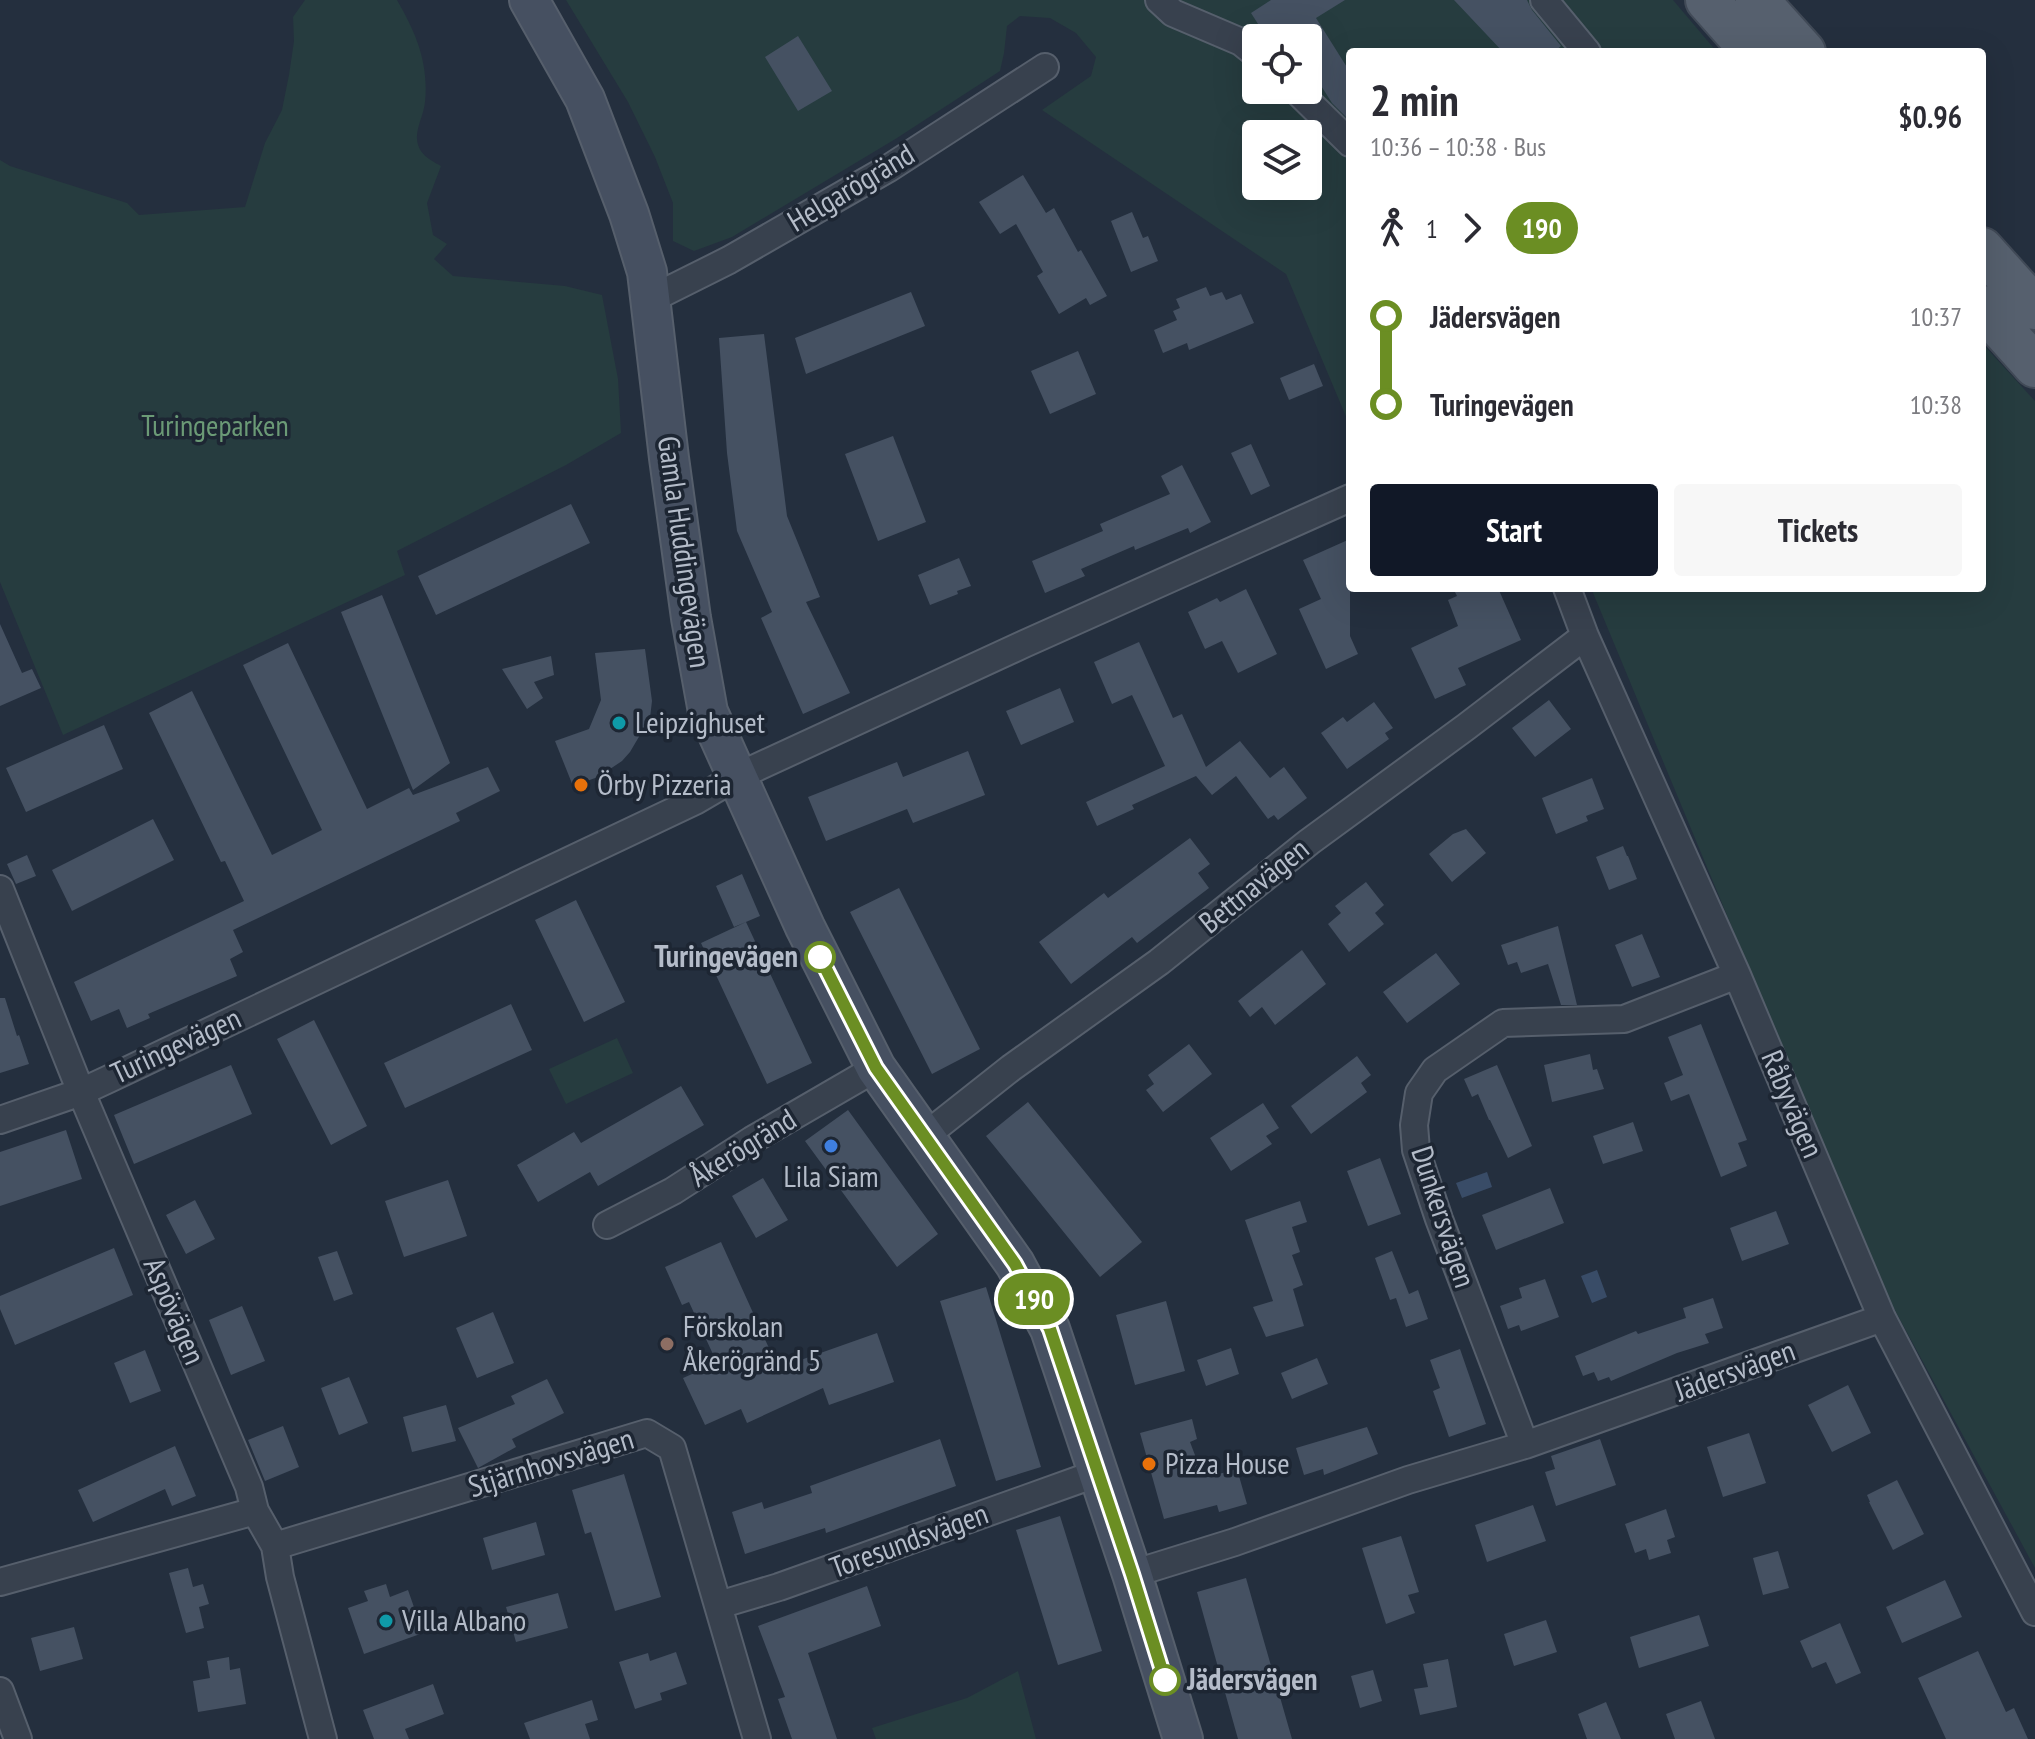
<!DOCTYPE html>
<meta charset="utf-8">
<style>
:root{--surface:#fff;--page:#f7f7f7;--text:#2b2b33;--muted:#7c7c81;--accent:#111827}
body{margin:0;font-family:"PT Sans Narrow",sans-serif;background:var(--page);color:var(--text);height:100vh;display:flex;flex-direction:column;font-size:30px;white-space:nowrap}
*{box-sizing:border-box;margin:0}
p{font-size:26px;color:var(--muted)}
.icon{flex:none;width:44px;height:44px;fill:none;stroke:currentColor;stroke-width:2;stroke-linecap:round;stroke-linejoin:round}
.map{position:relative;flex:1;overflow:hidden}
.panel{position:absolute;left:1346px;top:48px;width:640px;height:544px;display:flex;flex-direction:column;background:var(--surface);border-radius:8px;box-shadow:0 8px 32px #0002}
.panel>*{flex:none}
.badge{padding:0 16px;border-radius:26px;font-size:28px;line-height:52px}
.controls{position:absolute;left:1242px;top:24px;display:grid;gap:16px}
.controls a{display:grid;place-items:center;width:80px;height:80px;border-radius:8px;background:var(--surface);box-shadow:0 8px 32px #0002;font-size:40px}
.map>.badge{position:absolute;translate:-50% -50%;box-shadow:0 0 0 4px #fff}
.legs{display:flex;align-items:center;gap:12px;height:88px;padding:0 24px;font-size:26px}
.legs p{margin-inline-start:auto}
.head{display:flex;align-items:center;justify-content:space-between;height:136px;padding:0 24px}
h1{font-size:44px;font-weight:600;line-height:60px}
.cta{display:flex;gap:16px;margin-top:auto;padding:16px 24px}
.cta a{flex:1;height:92px;border-radius:8px;background:var(--accent);color:#fff;font-size:32px;font-weight:600;line-height:92px;text-align:center}
.cta a+a{background:var(--page);color:var(--text)}
ul{padding:0 24px;list-style:none}
li{display:flex;align-items:center;gap:28px;height:88px;font-size:30px}
li i{display:grid;place-items:center;width:12px;height:100%;margin:0 10px;background:currentColor}
li i::after{content:'';width:20px;height:20px;margin:-10px;border:6px solid;border-radius:50%;background:var(--surface)}
li p{margin-inline-start:auto}
li:first-child i{background:linear-gradient(#0000 50%,currentColor 0)}
li:last-child i{background:linear-gradient(currentColor 50%,#0000 0)}
.map>svg:first-child{display:block}
.green{fill:#263c3f;fill-rule:evenodd}
.water{fill:#394c67}
.building{fill:#455162}
.lines{fill:none;stroke-linecap:round;stroke-linejoin:round}
.street-casing{stroke:#565f6c;stroke-width:30}
.secondary-casing{stroke:#565f6c;stroke-width:42}
.primary-casing{stroke:#414a57;stroke-width:46}
.street{stroke:#38414e;stroke-width:26}
.secondary{stroke:#465061;stroke-width:38}
.primary{stroke:#56606e;stroke-width:42}
.line-1-casing{stroke:#fff;stroke-width:18}
.line-1{stroke:#6b8e23;stroke-width:12}
.culture-dot{fill:#0f9aa8;stroke:#1d2633;stroke-width:3}
.food-dot{fill:#e8710a;stroke:#1d2633;stroke-width:3}
.stop-1-dot{fill:#fff;stroke:#6b8e23;stroke-width:4}
.shop-dot{fill:#3f7fe0;stroke:#1d2633;stroke-width:3}
.education-dot{fill:#8d6e63;stroke:#1d2633;stroke-width:3}
.labels{text-anchor:middle;stroke-width:7;stroke-linejoin:round;paint-order:stroke}
.street-label{font-size:30px;fill:#b4bcc9;stroke:#1d2633}
.park-label{font-size:30px;fill:#6b9a76;stroke:#1d2633}
.poi-label{font-size:30px;fill:#b4bcc9;stroke:#1d2633;text-anchor:start}
.stop-label{font-size:30px;font-weight:bold;fill:#b4bcc9;stroke:#1d2633;text-anchor:end}
</style>
<div class="map">
<svg width="2035" height="1739" viewBox="0 0 2035 1739">
<rect width="100%" height="100%" fill="#242f3e"/>
<path class="green" d="M 305,0 L 397,0 C 416,33 429,63 425,102 C 424,114 416,128 417,139 C 418,154 430,160 441,166 L 427,203 L 433,235 L 447,244 L 434,259 L 453,276 L 565,286 L 602,295 L 618,379 L 621,433 L 566,465 L 397,551 L 405,575 L 63,735 L 0,582 L 0,160 L 10,166 L 127,203 L 139,215 L 245,207 L 265,143 L 282,110 L 289,75 L 294,41 L 293,17 Z
M 566,0 L 1673,0 L 1717,52 L 1350,52 L 1350,426 L 1286,274 L 1042,110 L 1091,76 L 1096,57 L 1076,33 L 1050,18 L 1020,16 L 1007,26 L 1004,53 L 1000,71 L 897,138 L 732,237 L 694,251 L 673,241 L 673,203 L 655,157 L 628,102 ZM 1256,38 L 1308,38 L 1308,90 L 1256,90 ZM 1256,134 L 1308,134 L 1308,186 L 1256,186 Z
M 1982,343 L 2035,401 L 2035,1568 L 1879,1281 L 1591,588 L 1982,588 Z
M 617,1038 L 633,1073 L 566,1104 L 549,1069 Z
M 1018,1671 L 1036,1739 L 876,1739 L 872,1728 L 967,1698 Z"/>
<path class="water" d="M 1487,1172 L 1492,1187 L 1462,1198 L 1456,1183 Z
M 1597,1270 L 1607,1297 L 1592,1303 L 1581,1276 Z"/>
<path class="building" d="M 1271,0 L 1345,0 L 1316,18 L 1350,72 L 1350,121 L 1332,103 L 1318,81 L 1313,84 L 1308,79 L 1308,38 L 1267,38 L 1251,13 Z
M 1454,0 L 1527,0 L 1532,10 L 1561,46 L 1554,52 L 1503,52 Z
M 798,36 L 832,91 L 798,111 L 765,57 Z
M 1023,175 L 1046,213 L 1054,208 L 1078,252 L 1081,250 L 1107,296 L 1090,305 L 1086,298 L 1059,314 L 1037,276 L 1043,272 L 1016,224 L 1000,234 L 979,202 Z
M 1132,212 L 1143,238 L 1148,236 L 1158,261 L 1131,272 L 1111,221 Z
M 1206,287 L 1210,296 L 1222,292 L 1226,300 L 1241,294 L 1254,323 L 1189,350 L 1187,343 L 1163,353 L 1154,330 L 1177,320 L 1173,311 L 1180,308 L 1176,299 Z
M 911,292 L 925,326 L 806,374 L 795,338 Z
M 764,334 L 787,516 L 820,597 L 806,602 L 850,693 L 803,714 L 761,618 L 772,612 L 737,531 L 727,453 L 719,338 Z
M 1078,351 L 1096,394 L 1050,414 L 1031,371 Z
M 1314,364 L 1323,386 L 1289,400 L 1280,378 Z
M 893,436 L 926,522 L 878,541 L 845,454 Z
M 1251,444 L 1270,486 L 1251,495 L 1231,453 Z
M 1182,465 L 1211,522 L 1190,533 L 1188,528 L 1135,550 L 1134,546 L 1081,569 L 1085,576 L 1045,593 L 1032,561 L 1103,531 L 1100,524 L 1170,494 L 1161,476 Z
M 571,504 L 590,543 L 436,615 L 418,576 Z
M 1350,539 L 1350,636 L 1358,654 L 1326,669 L 1299,609 L 1321,599 L 1303,560 Z
M 959,558 L 971,586 L 957,591 L 958,594 L 930,605 L 918,575 Z
M 1453,588 L 1498,588 L 1521,640 L 1458,668 L 1466,685 L 1435,699 L 1411,648 L 1458,626 L 1448,600 L 1457,596 Z
M 1246,589 L 1277,654 L 1238,673 L 1222,641 L 1205,649 L 1188,612 L 1217,598 L 1220,602 Z
M 382,595 L 450,763 L 413,790 L 341,612 Z
M 0,624 L 22,673 L 32,669 L 41,688 L 0,706 Z
M 1139,642 L 1173,718 L 1182,714 L 1206,767 L 1240,741 L 1270,778 L 1284,767 L 1307,798 L 1278,820 L 1274,815 L 1268,819 L 1236,776 L 1212,795 L 1196,776 L 1132,805 L 1134,809 L 1097,826 L 1086,802 L 1165,766 L 1132,695 L 1112,704 L 1094,662 Z
M 288,643 L 367,809 L 409,788 L 413,795 L 488,767 L 500,791 L 456,813 L 460,821 L 233,930 L 243,952 L 230,959 L 237,976 L 148,1014 L 150,1018 L 127,1028 L 119,1009 L 91,1021 L 74,982 L 244,901 L 225,861 L 221,862 L 149,713 L 192,691 L 272,855 L 322,830 L 243,665 Z
M 645,649 L 652,701 L 650,718 L 630,752 L 622,761 L 598,777 L 573,786 L 555,741 L 589,729 L 601,700 L 595,653 Z
M 551,656 L 554,675 L 534,682 L 543,698 L 527,709 L 502,669 Z
M 1060,688 L 1074,722 L 1021,745 L 1006,711 Z
M 1549,700 L 1571,729 L 1535,757 L 1512,728 Z
M 1374,702 L 1393,728 L 1385,733 L 1389,739 L 1347,769 L 1321,733 L 1343,717 L 1347,722 Z
M 104,725 L 123,769 L 26,812 L 6,768 Z
M 968,751 L 985,795 L 913,823 L 907,809 L 826,841 L 808,797 L 897,762 L 903,777 Z
M 1592,778 L 1604,809 L 1586,816 L 1588,821 L 1556,834 L 1542,798 Z
M 153,819 L 174,860 L 72,911 L 52,870 Z
M 1466,829 L 1486,853 L 1452,882 L 1429,854 L 1453,834 Z
M 1190,838 L 1210,864 L 1198,873 L 1209,888 L 1137,943 L 1132,937 L 1071,984 L 1039,942 L 1104,893 L 1108,898 Z
M 1623,846 L 1627,856 L 1628,856 L 1637,879 L 1609,890 L 1596,857 Z
M 27,855 L 36,876 L 16,884 L 7,864 Z
M 742,874 L 760,916 L 734,927 L 716,886 Z
M 1366,882 L 1384,905 L 1375,913 L 1384,924 L 1349,952 L 1328,924 L 1341,913 L 1335,906 Z
M 899,888 L 980,1049 L 932,1074 L 850,912 Z
M 576,900 L 625,1002 L 584,1022 L 535,920 Z
M 746,922 L 812,1063 L 767,1084 L 701,943 Z
M 1558,926 L 1577,1005 L 1561,1005 L 1548,964 L 1521,973 L 1517,962 L 1508,965 L 1501,945 Z
M 1642,934 L 1660,977 L 1632,987 L 1615,945 Z
M 1302,950 L 1326,984 L 1275,1025 L 1262,1007 L 1250,1017 L 1238,1001 Z
M 1436,953 L 1460,984 L 1407,1023 L 1383,992 Z
M 0,998 L 5,998 L 17,1036 L 19,1035 L 29,1064 L 0,1073 Z
M 511,1004 L 532,1050 L 405,1108 L 384,1063 Z
M 314,1020 L 367,1126 L 331,1145 L 277,1039 Z
M 1701,1024 L 1747,1140 L 1738,1143 L 1747,1166 L 1721,1177 L 1689,1094 L 1671,1101 L 1664,1083 L 1683,1075 L 1668,1037 Z
M 1189,1044 L 1212,1074 L 1163,1112 L 1146,1090 L 1154,1084 L 1148,1075 Z
M 1590,1054 L 1593,1070 L 1597,1069 L 1604,1089 L 1552,1102 L 1544,1065 Z
M 1357,1056 L 1371,1075 L 1361,1083 L 1367,1092 L 1311,1134 L 1291,1106 Z
M 231,1065 L 252,1114 L 134,1164 L 114,1115 Z
M 1497,1065 L 1532,1146 L 1508,1158 L 1490,1120 L 1489,1120 L 1478,1094 L 1472,1097 L 1464,1079 Z
M 681,1086 L 704,1125 L 598,1186 L 590,1172 L 538,1202 L 517,1165 L 574,1132 L 581,1143 Z
M 1028,1102 L 1142,1242 L 1100,1277 L 986,1136 Z
M 1263,1103 L 1279,1128 L 1266,1136 L 1272,1144 L 1231,1171 L 1210,1138 Z
M 848,1110 L 938,1234 L 897,1267 L 805,1141 Z
M 1633,1122 L 1643,1151 L 1603,1164 L 1593,1136 Z
M 66,1130 L 82,1179 L 0,1206 L 0,1152 Z
M 1380,1158 L 1401,1214 L 1368,1226 L 1347,1171 Z
M 763,1178 L 788,1220 L 756,1238 L 732,1196 Z
M 448,1180 L 467,1236 L 404,1257 L 385,1201 Z
M 1550,1188 L 1564,1223 L 1496,1250 L 1482,1215 Z
M 195,1200 L 215,1239 L 186,1254 L 166,1215 Z
M 1300,1201 L 1307,1222 L 1292,1227 L 1300,1252 L 1292,1255 L 1303,1285 L 1293,1289 L 1304,1326 L 1266,1337 L 1253,1307 L 1273,1301 L 1245,1220 Z
M 1776,1211 L 1789,1244 L 1742,1261 L 1730,1228 Z
M 721,1242 L 778,1368 L 877,1333 L 894,1382 L 829,1405 L 823,1388 L 747,1423 L 741,1409 L 705,1425 L 683,1378 L 717,1363 L 689,1302 L 682,1305 L 665,1267 Z
M 114,1248 L 133,1295 L 15,1345 L 0,1309 L 0,1296 Z
M 337,1251 L 353,1294 L 334,1301 L 318,1257 Z
M 1392,1251 L 1409,1294 L 1418,1290 L 1428,1319 L 1406,1327 L 1396,1298 L 1390,1300 L 1375,1258 Z
M 1545,1279 L 1559,1317 L 1521,1331 L 1519,1325 L 1508,1329 L 1500,1306 L 1522,1298 L 1519,1288 Z
M 986,1287 L 1041,1467 L 996,1481 L 940,1301 Z
M 1713,1298 L 1723,1328 L 1705,1334 L 1709,1343 L 1677,1353 L 1611,1381 L 1609,1377 L 1598,1381 L 1594,1372 L 1583,1376 L 1575,1356 L 1636,1331 L 1638,1334 L 1686,1318 L 1683,1308 Z
M 1166,1301 L 1185,1371 L 1135,1385 L 1116,1315 Z
M 242,1306 L 265,1361 L 231,1375 L 209,1320 Z
M 493,1312 L 514,1363 L 477,1378 L 456,1328 Z
M 1231,1348 L 1239,1374 L 1206,1386 L 1197,1360 Z
M 1460,1349 L 1486,1424 L 1449,1437 L 1433,1391 L 1440,1388 L 1430,1360 Z
M 145,1350 L 161,1391 L 130,1403 L 114,1363 Z
M 1317,1358 L 1328,1384 L 1292,1399 L 1281,1373 Z
M 349,1377 L 368,1423 L 339,1435 L 321,1388 Z
M 547,1379 L 564,1413 L 512,1439 L 516,1447 L 478,1468 L 458,1428 L 515,1404 L 511,1396 Z
M 1848,1385 L 1871,1433 L 1832,1452 L 1808,1405 Z
M 446,1405 L 456,1441 L 412,1452 L 403,1417 Z
M 1192,1419 L 1197,1439 L 1190,1442 L 1198,1463 L 1203,1461 L 1208,1477 L 1237,1469 L 1247,1504 L 1219,1512 L 1217,1505 L 1164,1519 L 1140,1433 Z
M 283,1426 L 299,1467 L 265,1481 L 248,1440 Z
M 1367,1427 L 1378,1454 L 1324,1475 L 1323,1469 L 1304,1475 L 1296,1448 Z
M 1749,1433 L 1766,1483 L 1723,1497 L 1707,1447 Z
M 940,1439 L 956,1486 L 826,1533 L 825,1528 L 745,1554 L 732,1512 L 762,1502 L 764,1509 L 812,1493 L 810,1486 Z
M 1600,1439 L 1616,1485 L 1556,1506 L 1545,1472 L 1555,1469 L 1551,1456 Z
M 175,1446 L 196,1496 L 172,1506 L 165,1489 L 93,1522 L 78,1490 Z
M 624,1474 L 661,1597 L 615,1611 L 591,1532 L 585,1534 L 572,1490 Z
M 1897,1480 L 1924,1534 L 1893,1550 L 1869,1502 L 1870,1502 L 1867,1495 Z
M 1533,1505 L 1546,1541 L 1487,1562 L 1475,1525 Z
M 1666,1509 L 1675,1537 L 1667,1540 L 1671,1553 L 1649,1560 L 1646,1549 L 1635,1553 L 1625,1524 Z
M 1060,1516 L 1102,1651 L 1058,1665 L 1016,1530 Z
M 536,1522 L 545,1555 L 492,1570 L 483,1538 Z
M 1401,1536 L 1419,1592 L 1408,1595 L 1415,1613 L 1386,1624 L 1362,1548 Z
M 1778,1551 L 1789,1588 L 1763,1595 L 1753,1558 Z
M 188,1568 L 193,1587 L 203,1584 L 209,1604 L 199,1607 L 204,1628 L 186,1633 L 169,1573 Z
M 1246,1578 L 1259,1624 L 1292,1739 L 1238,1739 L 1197,1592 Z
M 1945,1580 L 1962,1617 L 1902,1643 L 1886,1607 Z
M 386,1584 L 390,1597 L 408,1590 L 423,1633 L 364,1654 L 348,1608 L 368,1601 L 364,1591 Z
M 867,1586 L 881,1626 L 808,1653 L 837,1739 L 792,1739 L 778,1699 L 785,1697 L 758,1626 Z
M 558,1593 L 568,1628 L 516,1642 L 506,1607 Z
M 1699,1615 L 1709,1646 L 1639,1668 L 1630,1637 Z
M 1546,1620 L 1557,1652 L 1514,1666 L 1504,1634 Z
M 1840,1623 L 1861,1673 L 1836,1684 L 1826,1662 L 1812,1668 L 1800,1641 Z
M 74,1627 L 83,1659 L 40,1671 L 31,1638 Z
M 1978,1651 L 2006,1712 L 2014,1708 L 2028,1739 L 1946,1739 L 1918,1678 Z
M 676,1652 L 687,1684 L 660,1693 L 662,1700 L 635,1709 L 619,1662 L 648,1653 L 650,1661 Z
M 229,1657 L 230,1670 L 240,1668 L 246,1704 L 198,1712 L 193,1681 L 210,1678 L 207,1661 Z
M 1448,1659 L 1457,1707 L 1420,1715 L 1414,1689 L 1428,1687 L 1423,1664 Z
M 1373,1670 L 1382,1701 L 1360,1708 L 1351,1676 Z
M 433,1684 L 444,1714 L 405,1729 L 409,1739 L 374,1739 L 363,1710 Z
M 592,1700 L 598,1720 L 585,1724 L 590,1739 L 530,1739 L 524,1723 Z
M 1701,1701 L 1715,1739 L 1675,1739 L 1666,1714 Z
M 1606,1702 L 1621,1739 L 1587,1739 L 1578,1714 Z"/>
<g class="lines">
<defs>
<path id="street" d="M 1159,0 L 1173,13 L 1241,42 L 1256,54
M 1544,0 L 1587,52
M 1296,90 L 1350,143
M 651,299 L 729,260 L 889,168 L 1045,67
M 1567,588 L 1585,636 L 1737,975 L 1882,1318 L 2035,1612
M 0,889 L 81,1092 L 249,1487 L 255,1511 L 275,1546 L 280,1577 L 323,1739
M 0,1120 L 81,1092 L 109,1079 L 695,801 L 736,777 L 1024,644 L 1350,498
M 925,1136 L 1011,1068 L 1159,962 L 1309,842 L 1466,727 L 1585,636
M 607,1225 L 673,1191 L 752,1140 L 876,1068
M 1525,1445 L 1439,1219 L 1416,1150 L 1414,1125 L 1419,1093 L 1435,1070 L 1503,1023 L 1624,1019 L 1737,975
M 275,1546 L 647,1433 L 672,1448 L 757,1739
M 1132,1574 L 1235,1542 L 1408,1480 L 1525,1445 L 1882,1318
M 0,1582 L 255,1511
M 719,1605 L 779,1587 L 1098,1473
M 0,1691 L 18,1739"/>
<path id="secondary" d="M 529,0 L 585,99 L 629,214 L 647,272 L 669,458 L 691,618 L 708,712 L 805,927 L 876,1068 L 1015,1264 L 1050,1329 L 1132,1574 L 1183,1739"/>
<path id="primary" d="M 1707,0 L 1753,52
M 1757,0 L 1804,52
M 1982,249 L 2035,308
M 1982,307 L 2035,366"/>
</defs>
<use href="#street" class="street-casing"/>
<use href="#secondary" class="secondary-casing"/>
<use href="#primary" class="primary-casing"/>
<use href="#street" class="street"/>
<use href="#secondary" class="secondary"/>
<use href="#primary" class="primary"/>
</g>
<g class="lines">
<defs>
<path id="line-1" d="M 820,957 L 876,1068 L 1015,1264 L 1050,1329 L 1132,1574 L 1165,1680"/>
</defs>
<use href="#line-1" class="line-1-casing"/>
<use href="#line-1" class="line-1"/>
</g>
<g class="culture-dot">
<circle cx="619" cy="723" r="8"/>
<circle cx="386" cy="1621" r="8"/>
</g>
<g class="food-dot">
<circle cx="581" cy="785" r="8"/>
<circle cx="1149" cy="1464" r="8"/>
</g>
<g class="stop-1-dot">
<circle cx="820" cy="957" r="14"/>
<circle cx="1165" cy="1680" r="14"/>
</g>
<circle class="shop-dot" cx="831" cy="1146" r="8"/>
<circle class="education-dot" cx="667" cy="1344" r="8"/>
<g class="labels">
<g class="street-label">
<text transform="translate(851 188) rotate(-31)" y="10">Helgarögränd</text>
<text transform="translate(684 552) rotate(82)" y="10">Gamla Huddingevägen</text>
<text transform="translate(1254 886) rotate(-39)" y="10">Bettnavägen</text>
<text transform="translate(176 1046) rotate(-25)" y="10">Turingevägen</text>
<text transform="translate(1792 1104) rotate(67)" y="10">Råbyvägen</text>
<text transform="translate(743 1148) rotate(-32)" y="10">Åkerögränd</text>
<text transform="translate(1443 1217) rotate(72)" y="10">Dunkersvägen</text>
<text transform="translate(174 1311) rotate(67)" y="10">Aspövägen</text>
<text transform="translate(1735 1371) rotate(-20)" y="10">Jädersvägen</text>
<text transform="translate(551 1463) rotate(-17)" y="10">Stjärnhovsvägen</text>
<text transform="translate(909 1541) rotate(-20)" y="10">Toresundsvägen</text>
</g>
<g class="park-label">
<text x="215" y="436">Turingeparken</text>
</g>
<g class="poi-label">
<text x="635" y="733">Leipzighuset</text>
<text x="597" y="795">Örby Pizzeria</text>
<text x="831" y="1187" text-anchor="middle">Lila Siam</text>
<text x="683" y="1337">Förskolan<tspan x="683" dy="34">Åkerögränd 5</tspan></text>
<text x="1165" y="1474">Pizza House</text>
<text x="402" y="1631">Villa Albano</text>
</g>
<g class="stop-label">
<text x="798" y="967">Turingevägen</text>
<text x="1187" y="1690" text-anchor="start">Jädersvägen</text>
</g>
</g>
</svg>
<div class="controls">
<a><svg class="icon" aria-label="locate" viewBox="0 0 24 24"><circle cx="12" cy="12" r="6"/><path d="M12 2v4M12 18v4M2 12h4M18 12h4"/></svg></a>
<a><svg class="icon" aria-label="layers" viewBox="0 0 24 24"><path d="M12 4l9 5-9 5-9-5zM3 14l9 5 9-5"/></svg></a>
</div>
<b class="badge" style="left:1034px;top:1299px;background:#6b8e23;color:#fff">190</b>
<section class="panel">
<div class="head"><div><h1>2 min</h1><p>10:36 – 10:38 · Bus</p></div><b>$0.96</b></div>
<div class="legs"><svg class="icon" aria-label="walk" viewBox="0 0 24 24"><circle cx="13" cy="4" r="2"/><path d="M13 8l-2 6 4 7M11 14l-3 7M7 12l3-4h3l4 4"/></svg>1<svg class="icon" aria-label="forward" viewBox="0 0 24 24"><path d="M9 5l7 7-7 7"/></svg><b class="badge" style="background:#6b8e23;color:#fff">190</b></div>
<ul>
<li><i style="color:#6b8e23"></i><b>Jädersvägen</b><p>10:37</p></li>
<li><i style="color:#6b8e23"></i><b>Turingevägen</b><p>10:38</p></li>
</ul>
<div class="cta"><a>Start</a><a>Tickets</a></div>
</section>
</div>
